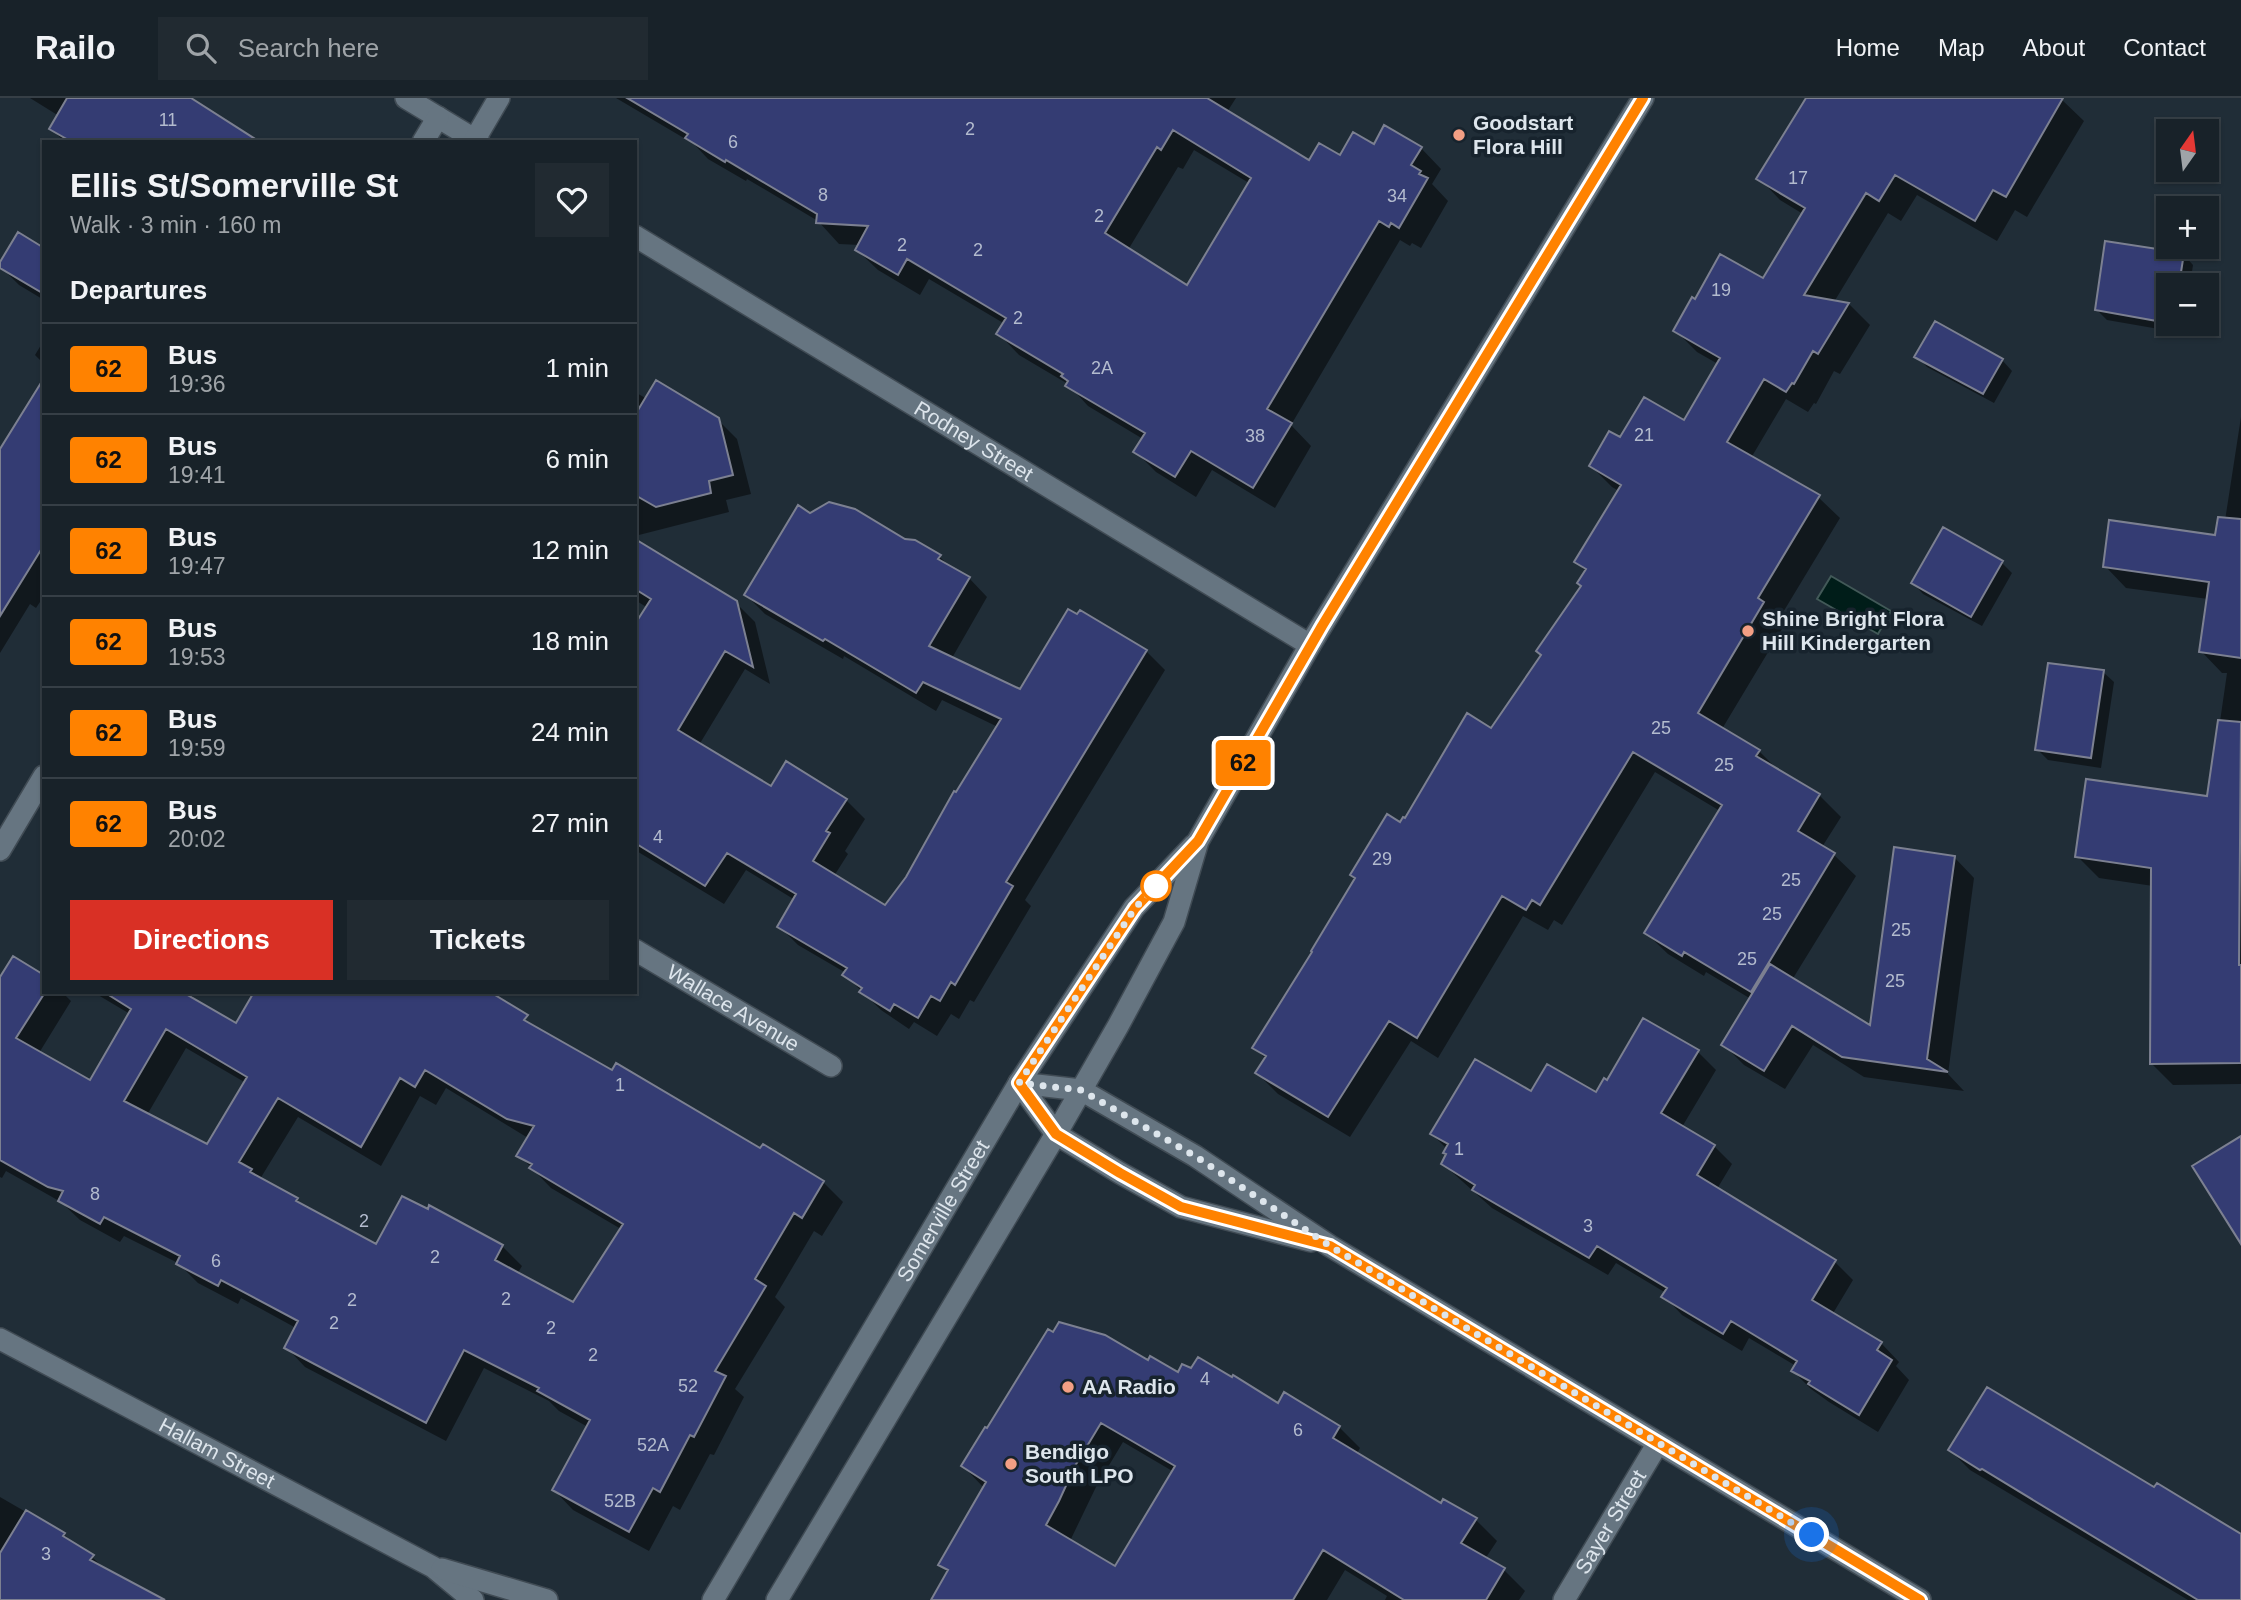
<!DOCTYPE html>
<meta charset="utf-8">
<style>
:root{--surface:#182229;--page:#212a31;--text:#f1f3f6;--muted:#9fa4a8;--line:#363f46;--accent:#d93025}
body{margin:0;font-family:Helvetica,sans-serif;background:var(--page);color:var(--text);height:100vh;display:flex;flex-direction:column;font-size:26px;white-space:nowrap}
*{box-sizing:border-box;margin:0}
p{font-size:23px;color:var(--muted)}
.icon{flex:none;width:38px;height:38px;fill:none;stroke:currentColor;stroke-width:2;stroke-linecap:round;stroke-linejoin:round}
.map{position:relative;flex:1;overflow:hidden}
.drawer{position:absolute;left:42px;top:42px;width:595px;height:854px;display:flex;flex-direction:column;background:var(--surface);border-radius:0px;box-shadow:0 2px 5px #0004,0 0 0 2px var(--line)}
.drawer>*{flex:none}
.badge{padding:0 14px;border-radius:5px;font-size:24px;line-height:46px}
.needle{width:46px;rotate:14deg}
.tools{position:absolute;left:2156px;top:21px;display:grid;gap:14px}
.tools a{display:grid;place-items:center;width:63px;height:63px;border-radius:0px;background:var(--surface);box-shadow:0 2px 5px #0004,0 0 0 2px var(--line);font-size:35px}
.you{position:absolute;width:35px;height:35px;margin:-18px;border:5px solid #fff;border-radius:50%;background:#1a73e8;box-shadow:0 0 0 10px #1a73e833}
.map>.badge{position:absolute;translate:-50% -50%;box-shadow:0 0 0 4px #fff}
h2{padding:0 28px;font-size:26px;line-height:63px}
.round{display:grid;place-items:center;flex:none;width:74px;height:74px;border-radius:0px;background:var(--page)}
.head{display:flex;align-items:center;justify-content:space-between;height:119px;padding:0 28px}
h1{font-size:33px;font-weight:600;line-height:52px}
.action{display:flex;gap:14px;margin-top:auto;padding:14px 28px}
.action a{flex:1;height:80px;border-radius:0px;background:var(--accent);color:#fff;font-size:28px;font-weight:600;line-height:80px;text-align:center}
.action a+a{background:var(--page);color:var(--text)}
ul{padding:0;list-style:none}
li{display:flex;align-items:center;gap:21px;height:91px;padding:0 28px;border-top:2px solid var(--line)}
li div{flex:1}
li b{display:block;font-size:26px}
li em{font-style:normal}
li .badge{min-width:77px;font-weight:700;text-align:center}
header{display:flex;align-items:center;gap:42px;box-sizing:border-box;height:98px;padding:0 35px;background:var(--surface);border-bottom:2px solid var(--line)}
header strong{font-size:33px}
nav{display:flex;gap:38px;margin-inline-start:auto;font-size:24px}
.search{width:490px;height:63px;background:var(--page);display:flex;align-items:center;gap:18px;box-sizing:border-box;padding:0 24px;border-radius:0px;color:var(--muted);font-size:26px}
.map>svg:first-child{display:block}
.water{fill:#001d19;stroke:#425958;stroke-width:2}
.shadow{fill:#0007;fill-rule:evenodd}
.building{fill:#343c73;stroke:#7c8091;stroke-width:2;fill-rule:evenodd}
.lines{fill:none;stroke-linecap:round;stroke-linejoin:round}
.street-casing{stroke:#404b54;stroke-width:24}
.secondary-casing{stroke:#404b54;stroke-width:24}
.street{stroke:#667581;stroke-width:21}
.secondary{stroke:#667581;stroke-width:21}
.line-casing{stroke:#fff;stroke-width:16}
.line{stroke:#ff8200;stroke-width:10}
.walk{stroke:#dde5ec;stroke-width:7;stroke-dasharray:0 12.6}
.poi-dot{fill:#f39f84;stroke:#17232d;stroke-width:2.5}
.stop-dot{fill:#fff;stroke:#ff8200;stroke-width:3.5}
.labels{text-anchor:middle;stroke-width:7;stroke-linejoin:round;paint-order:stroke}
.number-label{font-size:18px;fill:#b3bbce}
.poi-label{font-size:21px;font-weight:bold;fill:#dde5ec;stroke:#17232d;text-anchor:start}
.street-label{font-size:21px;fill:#dde5ec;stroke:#17232d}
</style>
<header>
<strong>Railo</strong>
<div class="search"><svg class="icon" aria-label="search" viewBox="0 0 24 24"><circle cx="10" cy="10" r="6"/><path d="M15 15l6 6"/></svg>Search here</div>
<nav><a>Home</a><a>Map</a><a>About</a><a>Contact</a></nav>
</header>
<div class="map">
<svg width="2241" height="1502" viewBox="0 0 2241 1502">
<rect width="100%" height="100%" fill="#202d37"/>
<path class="water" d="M 1831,478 L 1891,513 L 1878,536 L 1817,501 Z"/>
<path class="shadow" d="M 30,0 L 187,0 L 249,39 L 250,37 L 261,44 L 65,44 L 51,31 L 59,18 Z
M 616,0 L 1236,0 L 1227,14 L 1309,64 L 1340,59 L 1374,48 L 1421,50 L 1441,71 L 1432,86 L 1448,103 L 1421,150 L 1412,145 L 1410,148 L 1400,142 L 1291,327 L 1311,348 L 1275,410 L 1212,372 L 1196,399 L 1156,374 L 1135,353 L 1143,341 L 1088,308 L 1068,286 L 1019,257 L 999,236 L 1005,226 L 929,181 L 920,197 L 878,172 L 857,152 L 860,147 L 839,146 L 818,123 L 747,81 L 746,83 L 708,61 L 694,46 ZM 1194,52 L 1249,85 L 1188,189 L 1128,152 L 1178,69 L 1183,71 Z
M 1809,0 L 2060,0 L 2084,23 L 2027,119 L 2015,112 L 1997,143 L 1917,97 L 1901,123 L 1888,115 L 1834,204 L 1849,206 L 1870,227 L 1840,276 L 1834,273 L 1816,306 L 1814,305 L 1808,314 L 1786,301 L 1751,360 L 1818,399 L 1840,420 L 1779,521 L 1785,526 L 1722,631 L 1759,653 L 1780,674 L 1819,697 L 1841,719 L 1822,749 L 1834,757 L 1856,778 L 1792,882 L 1871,929 L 1954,759 L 1974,780 L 1948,976 L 1964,993 L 1864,979 L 1813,947 L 1785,991 L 1744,967 L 1724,947 L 1751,901 L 1706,874 L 1704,878 L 1668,856 L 1646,835 L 1720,713 L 1655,674 L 1562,827 L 1554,822 L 1548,832 L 1523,818 L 1438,960 L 1411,943 L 1350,1039 L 1278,996 L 1257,975 L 1266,961 L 1254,949 L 1400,727 L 1492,632 L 1543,557 L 1583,489 L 1586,474 L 1577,464 L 1619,393 L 1612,389 L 1591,368 L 1620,342 L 1685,324 L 1718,266 L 1697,254 L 1676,233 L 1764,182 L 1803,116 L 1780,102 L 1759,80 Z
M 44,152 L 44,202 L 19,187 L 0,168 Z
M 2183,156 L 2193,167 L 2190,187 L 2168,187 L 2168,226 L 2183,226 L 2182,235 L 2107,222 L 2096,211 Z
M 44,242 L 44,266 L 35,257 Z
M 1917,258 L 2002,262 L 2012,273 L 1994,305 L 1927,269 Z
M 44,284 L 44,498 L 36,510 L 30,506 L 0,555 L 0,354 Z
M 635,294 L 647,301 L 718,322 L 737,341 L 751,396 L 726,402 L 729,414 L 635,438 Z
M 2241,319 L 2241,986 L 2173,987 L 2152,966 L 2153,788 L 2099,780 L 2077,758 L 2209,700 L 2227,575 L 2222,575 L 2201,553 L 2208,501 L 2126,490 L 2105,468 L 2217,439 L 2224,429 Z
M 810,417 L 904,443 L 940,459 L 951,470 L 969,480 L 987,499 L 952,560 L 1021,593 L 1146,553 L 1165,572 L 1025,802 L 1031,808 L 974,904 L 970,902 L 959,921 L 951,916 L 937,938 L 914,924 L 909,931 L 881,912 L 845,877 L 846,875 L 798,847 L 779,828 L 795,802 L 746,772 L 724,806 L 635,752 L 635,546 L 648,510 L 635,502 L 635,441 L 736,505 L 755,524 L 770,586 L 745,571 L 699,647 L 771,691 L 846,702 L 865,721 L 845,753 L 848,756 L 834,778 L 886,809 L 907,780 L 998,629 L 942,602 L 936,613 L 844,558 L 843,561 L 765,516 L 746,497 Z
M 2002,465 L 2012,475 L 1982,528 L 1923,496 L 1913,485 Z
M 2103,574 L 2114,584 L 2101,670 L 2048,662 L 2037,651 Z
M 0,883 L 44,894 L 62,894 L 71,903 L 39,955 L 90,984 L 130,916 L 93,894 L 195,894 L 191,901 L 237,927 L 612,974 L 823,1084 L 843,1104 L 822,1138 L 814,1133 L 775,1199 L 785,1209 L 735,1291 L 744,1299 L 714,1357 L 710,1356 L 680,1412 L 673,1408 L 649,1453 L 573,1412 L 554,1392 L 588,1329 L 559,1313 L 549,1303 L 484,1270 L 446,1343 L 305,1269 L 286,1249 L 296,1230 L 241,1200 L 238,1206 L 198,1185 L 178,1165 L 124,1138 L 120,1144 L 80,1122 L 61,1104 L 6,1073 L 2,1080 L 0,1079 ZM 186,950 L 246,985 L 207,1048 L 147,1017 ZM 446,990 L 528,1040 L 519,1057 L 551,1090 L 621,1131 L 573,1206 L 517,1176 L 522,1168 L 502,1148 L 376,1148 L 305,1110 L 296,1101 L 260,1081 L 298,1019 L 381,1068 L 420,998 L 436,1007 Z
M 1698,954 L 1716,972 L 1682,1029 L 1714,1048 L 1732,1066 L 1717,1091 L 1835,1164 L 1853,1182 L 1832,1217 L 1881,1245 L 1899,1264 L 1896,1268 L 1909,1282 L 1878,1334 L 1829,1304 L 1811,1291 L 1793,1273 L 1796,1268 L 1749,1240 L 1742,1253 L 1682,1217 L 1664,1198 L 1666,1195 L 1616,1165 L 1608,1177 L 1492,1110 L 1443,1066 L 1448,1057 L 1447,1051 L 1432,1036 L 1531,996 L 1596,997 L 1607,984 Z
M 1148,1265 L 1339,1329 L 1360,1350 L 1356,1357 L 1441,1408 L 1476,1422 L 1497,1443 L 1485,1461 L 1504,1472 L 1525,1493 L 1519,1502 L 1385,1502 L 1387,1498 L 1345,1472 L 1327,1502 L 933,1502 L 948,1475 L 940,1466 L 984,1390 L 963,1368 ZM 1123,1344 L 1174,1374 L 1115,1472 L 1070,1443 L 1096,1389 Z
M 1950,1352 L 2155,1392 L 2241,1438 L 2241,1502 L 2188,1502 L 1970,1372 Z
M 0,1399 L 64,1436 L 76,1449 L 92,1459 L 108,1474 L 161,1502 L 0,1502 Z"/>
<path class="building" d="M 67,0 L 191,0 L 260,44 L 72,44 L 49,31 Z
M 627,0 L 1207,0 L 1309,62 L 1319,45 L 1340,57 L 1353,34 L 1374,46 L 1384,27 L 1422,49 L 1411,67 L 1421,73 L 1419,76 L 1428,80 L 1399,130 L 1391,125 L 1389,129 L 1379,123 L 1267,311 L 1292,325 L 1253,390 L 1191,353 L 1175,379 L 1133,354 L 1145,335 L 1065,288 L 1068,283 L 1061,278 L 1063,276 L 996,236 L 1006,220 L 907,161 L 898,177 L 855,152 L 868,128 L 816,125 L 817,116 L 726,62 L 725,64 L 685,40 L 688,36 ZM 1173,32 L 1251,80 L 1187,187 L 1105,135 L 1157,49 L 1161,52 Z
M 1806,0 L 2063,0 L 2006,99 L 1993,92 L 1975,123 L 1895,77 L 1879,103 L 1866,95 L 1804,197 L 1849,205 L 1818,256 L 1813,253 L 1794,286 L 1792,285 L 1786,294 L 1764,281 L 1727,344 L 1820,397 L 1758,500 L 1764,504 L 1698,615 L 1760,652 L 1756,658 L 1820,696 L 1798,733 L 1835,755 L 1751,894 L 1684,854 L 1682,858 L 1644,835 L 1722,707 L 1633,654 L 1540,807 L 1532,802 L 1526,812 L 1502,798 L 1417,940 L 1389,923 L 1328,1019 L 1255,975 L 1266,958 L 1252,950 L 1312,854 L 1311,853 L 1355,780 L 1350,777 L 1387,716 L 1400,724 L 1403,719 L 1405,720 L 1467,615 L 1491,630 L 1541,557 L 1536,553 L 1581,488 L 1577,485 L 1586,471 L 1574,464 L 1621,387 L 1589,368 L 1609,333 L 1620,339 L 1644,299 L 1684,322 L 1720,260 L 1673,233 L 1692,199 L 1695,201 L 1720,156 L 1763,180 L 1805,110 L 1756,81 Z
M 18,134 L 44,150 L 44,196 L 0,170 L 0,164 Z
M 2105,143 L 2184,155 L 2179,187 L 2168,187 L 2168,225 L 2095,212 Z
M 1935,223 L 2003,261 L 1983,296 L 1914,259 Z
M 44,280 L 44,447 L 0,518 L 0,351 Z
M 656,282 L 719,320 L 733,377 L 709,383 L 711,395 L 656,409 L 635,397 L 635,317 Z
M 829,404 L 855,411 L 905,441 L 915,442 L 941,457 L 938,461 L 970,479 L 929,548 L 1020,591 L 1068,511 L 1077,516 L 1080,512 L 1147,552 L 1006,784 L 1013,788 L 955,887 L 951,884 L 940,903 L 931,898 L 918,920 L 894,906 L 890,913 L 859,894 L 862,890 L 842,877 L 847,870 L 777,829 L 796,796 L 727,755 L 705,788 L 635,745 L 635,526 L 651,501 L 635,491 L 635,441 L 737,503 L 753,569 L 725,553 L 678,632 L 771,688 L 786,663 L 847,701 L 826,733 L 830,735 L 813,763 L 885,807 L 906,779 L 954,693 L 956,694 L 1001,621 L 923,584 L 916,595 L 825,541 L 823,543 L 744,497 L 798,407 L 810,415 Z
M 2218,419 L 2241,421 L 2241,560 L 2199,554 L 2209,484 L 2103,469 L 2109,422 L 2215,437 Z
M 1943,429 L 2003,463 L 1971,519 L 1911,485 Z
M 2048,565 L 2104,572 L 2091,660 L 2035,652 Z
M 2218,622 L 2241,624 L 2239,867 L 2241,867 L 2241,965 L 2150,966 L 2151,770 L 2075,759 L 2086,681 L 2207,698 Z
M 1894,749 L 1955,758 L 1927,961 L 1948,974 L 1842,959 L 1792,928 L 1764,973 L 1721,947 L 1770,866 L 1870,927 Z
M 13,858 L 44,877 L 44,896 L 16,940 L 90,982 L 131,911 L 104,894 L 187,894 L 186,896 L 236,925 L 254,894 L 490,894 L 528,917 L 524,922 L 612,972 L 616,965 L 760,1050 L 763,1046 L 824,1083 L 802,1120 L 794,1115 L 755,1181 L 766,1188 L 715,1273 L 726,1278 L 694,1339 L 690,1337 L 660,1394 L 653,1390 L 629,1434 L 552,1392 L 590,1322 L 537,1293 L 539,1290 L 464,1252 L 426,1325 L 284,1250 L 298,1223 L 221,1182 L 218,1188 L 176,1166 L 180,1158 L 104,1119 L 100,1126 L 58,1103 L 63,1093 L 48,1089 L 0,1062 L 0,879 ZM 166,931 L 247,979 L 207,1046 L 124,1003 ZM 425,972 L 507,1021 L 534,1028 L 516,1058 L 532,1066 L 529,1070 L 623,1126 L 573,1204 L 495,1162 L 503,1147 L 429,1107 L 428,1111 L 402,1098 L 376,1146 L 296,1103 L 298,1100 L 250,1074 L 252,1071 L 239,1064 L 278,1000 L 361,1049 L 400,980 L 415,989 Z
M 1643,920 L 1699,952 L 1661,1015 L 1715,1047 L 1697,1077 L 1836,1162 L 1812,1202 L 1882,1244 L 1877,1252 L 1892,1262 L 1859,1317 L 1808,1286 L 1810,1283 L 1791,1273 L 1797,1263 L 1731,1223 L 1723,1236 L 1661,1199 L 1667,1190 L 1597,1148 L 1589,1160 L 1472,1092 L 1475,1087 L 1441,1066 L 1446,1056 L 1443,1055 L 1448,1046 L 1430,1036 L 1475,961 L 1531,993 L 1547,966 L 1596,994 L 1604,980 L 1607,982 Z
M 2241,1038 L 2241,1146 L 2192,1068 Z
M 1059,1224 L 1105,1237 L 1148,1262 L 1150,1258 L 1178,1274 L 1182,1266 L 1191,1270 L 1198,1259 L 1232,1279 L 1233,1277 L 1278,1305 L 1284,1294 L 1340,1328 L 1333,1340 L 1441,1405 L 1443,1401 L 1477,1420 L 1461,1445 L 1505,1470 L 1486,1502 L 1404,1502 L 1323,1452 L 1293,1502 L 931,1502 L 948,1472 L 938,1467 L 986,1384 L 961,1368 L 985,1329 L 987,1330 L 1048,1231 L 1053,1234 ZM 1101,1325 L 1175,1368 L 1115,1468 L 1046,1427 L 1059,1403 L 1075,1368 Z
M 1987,1289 L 2154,1389 L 2157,1385 L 2241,1436 L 2241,1502 L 2198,1502 L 1982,1371 L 1980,1372 L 1948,1352 Z
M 26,1412 L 65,1435 L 63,1438 L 94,1457 L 90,1462 L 165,1502 L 0,1502 L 0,1455 Z"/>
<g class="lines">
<defs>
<g id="street">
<path d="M 406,0 L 479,44"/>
<path d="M 475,41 L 499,0"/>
<path d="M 423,44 L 438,19"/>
<path id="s1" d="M 635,138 L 1310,547"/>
<path d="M 0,752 L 44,678"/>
<path id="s2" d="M 635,852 L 831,968"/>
<path d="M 1019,985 L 1081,992 L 1195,1058 L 1330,1148 L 1920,1502"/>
<path d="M 1019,985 L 1056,1036 L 1120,1075 L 1181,1109 L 1311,1143"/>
<path id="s3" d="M 0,1241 L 433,1469 L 473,1502"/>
<path d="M 442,1471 L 547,1502"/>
<path id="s4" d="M 1564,1502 L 1658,1345"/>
</g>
<g id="secondary">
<path id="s5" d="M 713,1502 L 1019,985 L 1134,810 L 1194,747"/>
<path d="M 777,1502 L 1056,1036 L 1118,928 L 1174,824 L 1198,743 L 1310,547 L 1643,0"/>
</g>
</defs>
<use href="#street" class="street-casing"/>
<use href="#secondary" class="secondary-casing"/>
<use href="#street" class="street"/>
<use href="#secondary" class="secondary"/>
</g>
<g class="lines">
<defs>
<path id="line" d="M 1643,0 L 1322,528 L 1198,743 L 1135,810 L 1019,985 L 1056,1036 L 1120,1075 L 1181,1109 L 1330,1148 L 1920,1502"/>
</defs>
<use href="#line" class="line-casing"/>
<use href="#line" class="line"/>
<path class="walk" d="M 1156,788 L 1135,810 L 1019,985 L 1081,992 L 1195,1058 L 1330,1148 L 1812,1437"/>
</g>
<g class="poi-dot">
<circle cx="1459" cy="37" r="7"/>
<circle cx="1748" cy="533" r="7"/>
<circle cx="1068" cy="1289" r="7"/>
<circle cx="1011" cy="1366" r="7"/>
</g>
<circle class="stop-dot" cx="1156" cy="788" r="14"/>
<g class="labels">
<g class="number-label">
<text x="168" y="28">11</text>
<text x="970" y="37">2</text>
<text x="733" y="50">6</text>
<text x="1798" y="86">17</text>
<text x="823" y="103">8</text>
<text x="1397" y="104">34</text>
<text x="1099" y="124">2</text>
<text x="902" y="153">2</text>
<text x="978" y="158">2</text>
<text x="1721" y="198">19</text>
<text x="1018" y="226">2</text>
<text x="1102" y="276">2A</text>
<text x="1644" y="343">21</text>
<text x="1255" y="344">38</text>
<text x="1661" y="636">25</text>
<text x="1724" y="673">25</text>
<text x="658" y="745">4</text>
<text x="1382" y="767">29</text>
<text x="1791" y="788">25</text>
<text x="1772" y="822">25</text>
<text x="1901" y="838">25</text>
<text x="1747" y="867">25</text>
<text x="1895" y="889">25</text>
<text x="620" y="993">1</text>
<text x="1459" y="1057">1</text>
<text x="95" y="1102">8</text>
<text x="364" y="1129">2</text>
<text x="1588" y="1134">3</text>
<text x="435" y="1165">2</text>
<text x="216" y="1169">6</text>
<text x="506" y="1207">2</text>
<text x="352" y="1208">2</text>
<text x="334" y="1231">2</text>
<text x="551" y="1236">2</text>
<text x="593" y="1263">2</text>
<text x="1205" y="1287">4</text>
<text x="688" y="1294">52</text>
<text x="1298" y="1338">6</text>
<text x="653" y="1353">52A</text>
<text x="620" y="1409">52B</text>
<text x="46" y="1462">3</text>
</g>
<g class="poi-label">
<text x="1473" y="32">Goodstart<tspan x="1473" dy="24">Flora Hill</tspan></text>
<text x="1762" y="528">Shine Bright Flora<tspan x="1762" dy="24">Hill Kindergarten</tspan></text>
<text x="1082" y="1296">AA Radio</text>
<text x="1025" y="1361">Bendigo<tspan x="1025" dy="24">South LPO</tspan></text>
</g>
<g class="street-label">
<text dy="7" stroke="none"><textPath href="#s1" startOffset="396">Rodney Street</textPath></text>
<text dy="7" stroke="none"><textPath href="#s2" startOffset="114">Wallace Avenue</textPath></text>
<text dy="7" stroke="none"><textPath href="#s5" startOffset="452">Somerville Street</textPath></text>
<text dy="7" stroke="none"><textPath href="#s3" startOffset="245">Hallam Street</textPath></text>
<text dy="7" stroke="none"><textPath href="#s4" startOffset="91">Sayer Street</textPath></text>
</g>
</g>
</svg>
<div class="tools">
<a><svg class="needle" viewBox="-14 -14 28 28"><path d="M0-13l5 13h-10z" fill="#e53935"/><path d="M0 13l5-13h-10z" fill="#9fa4a8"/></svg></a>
<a>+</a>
<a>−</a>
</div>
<div class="you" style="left:1812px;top:1437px"></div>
<b class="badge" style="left:1243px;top:665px;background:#ff8200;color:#111">62</b>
<section class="drawer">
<div class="head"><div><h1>Ellis St/Somerville St</h1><p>Walk · 3 min · 160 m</p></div><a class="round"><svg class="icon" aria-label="heart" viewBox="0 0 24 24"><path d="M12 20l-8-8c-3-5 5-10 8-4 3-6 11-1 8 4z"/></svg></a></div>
<h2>Departures</h2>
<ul>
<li><span class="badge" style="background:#ff8200;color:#111">62</span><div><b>Bus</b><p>19:36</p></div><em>1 min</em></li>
<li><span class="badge" style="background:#ff8200;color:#111">62</span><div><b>Bus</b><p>19:41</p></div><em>6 min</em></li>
<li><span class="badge" style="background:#ff8200;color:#111">62</span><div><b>Bus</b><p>19:47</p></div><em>12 min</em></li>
<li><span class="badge" style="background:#ff8200;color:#111">62</span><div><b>Bus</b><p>19:53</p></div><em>18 min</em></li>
<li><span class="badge" style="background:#ff8200;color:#111">62</span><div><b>Bus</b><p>19:59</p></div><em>24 min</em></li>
<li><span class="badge" style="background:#ff8200;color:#111">62</span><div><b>Bus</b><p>20:02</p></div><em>27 min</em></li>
</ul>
<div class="action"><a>Directions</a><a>Tickets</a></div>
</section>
</div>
